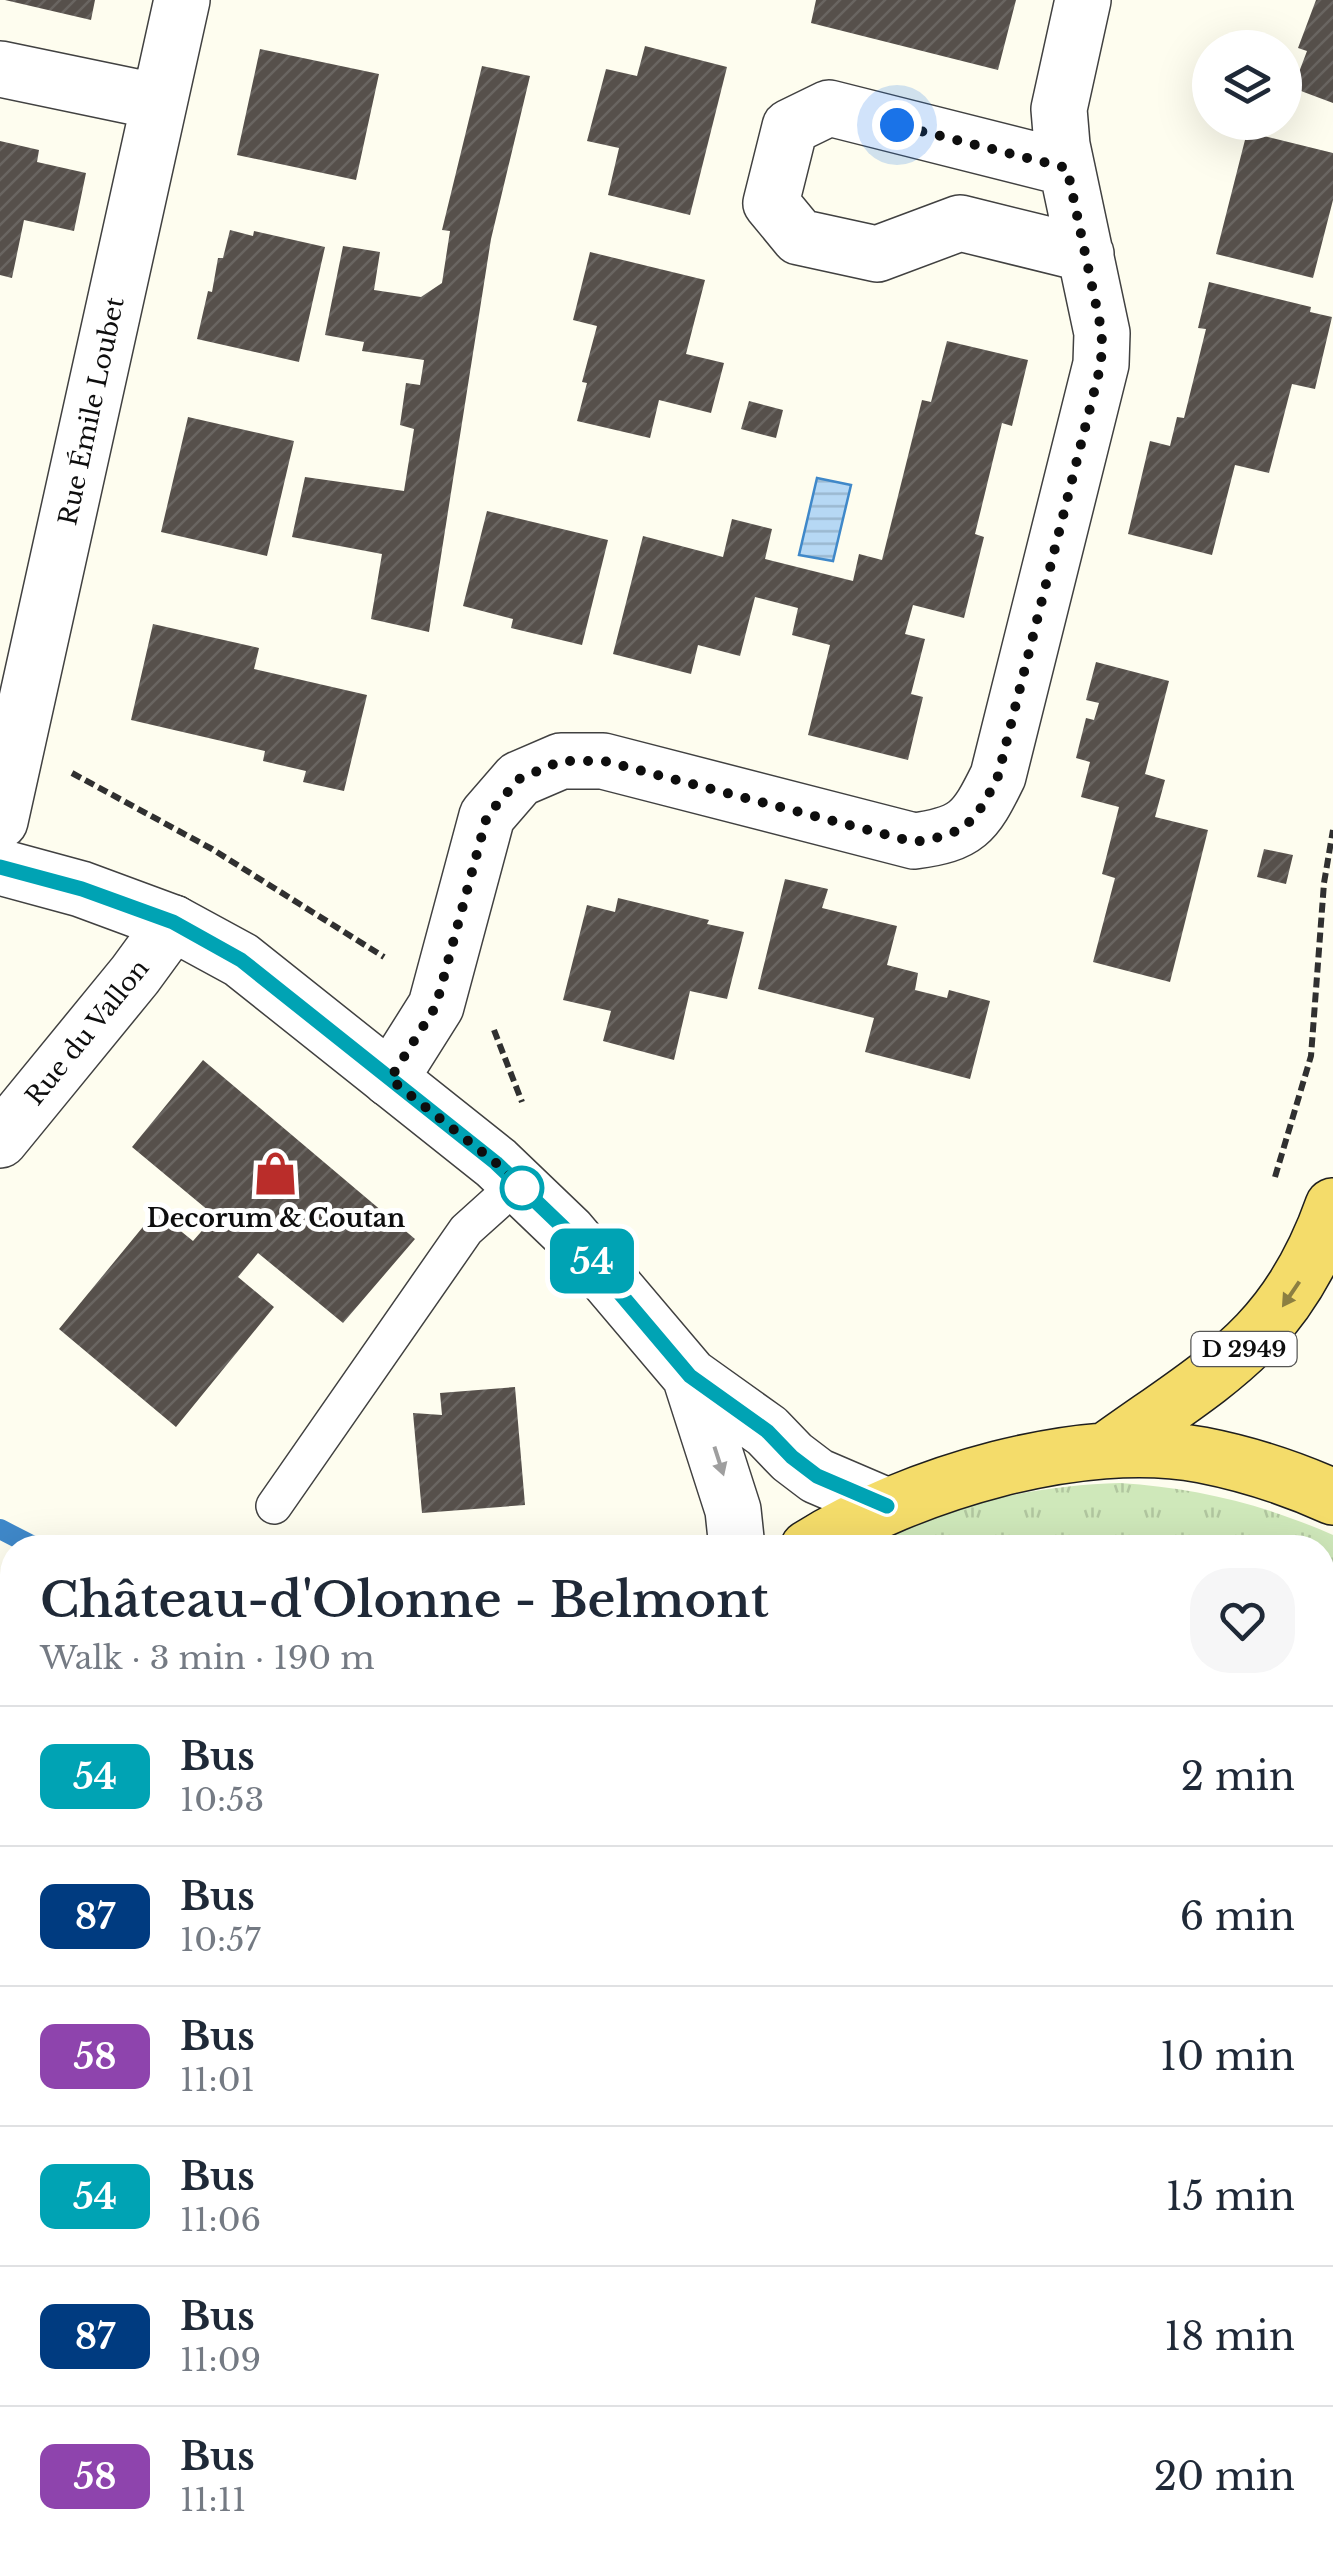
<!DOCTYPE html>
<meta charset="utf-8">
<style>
:root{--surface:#fff;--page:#f6f6f7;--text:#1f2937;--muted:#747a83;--line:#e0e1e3}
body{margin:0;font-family:"Libre Baskerville",serif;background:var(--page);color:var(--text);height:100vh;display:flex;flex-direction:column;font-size:38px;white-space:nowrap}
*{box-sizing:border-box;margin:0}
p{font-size:32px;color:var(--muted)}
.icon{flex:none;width:55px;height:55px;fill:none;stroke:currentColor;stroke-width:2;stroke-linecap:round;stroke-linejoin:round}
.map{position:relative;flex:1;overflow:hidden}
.drawer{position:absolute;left:0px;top:1535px;width:1335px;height:1030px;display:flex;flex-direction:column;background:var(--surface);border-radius:40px 40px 0 0;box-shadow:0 10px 40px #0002}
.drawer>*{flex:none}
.badge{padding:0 20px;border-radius:15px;font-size:35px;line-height:65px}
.controls{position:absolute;left:1192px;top:30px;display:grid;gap:20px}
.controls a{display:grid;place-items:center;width:110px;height:110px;border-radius:50%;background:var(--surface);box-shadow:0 10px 40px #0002;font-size:50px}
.you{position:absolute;width:50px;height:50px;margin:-25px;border:8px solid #fff;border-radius:50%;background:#1a73e8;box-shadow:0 0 0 15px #1a73e833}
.map>.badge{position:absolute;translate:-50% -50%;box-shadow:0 0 0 5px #fff}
.round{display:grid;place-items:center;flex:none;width:105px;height:105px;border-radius:40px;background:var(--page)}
.headline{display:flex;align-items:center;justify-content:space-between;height:170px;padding:0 40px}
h1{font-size:48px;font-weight:600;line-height:75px}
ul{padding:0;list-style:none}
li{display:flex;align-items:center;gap:30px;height:140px;padding:0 40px;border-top:2px solid var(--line)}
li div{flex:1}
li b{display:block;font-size:38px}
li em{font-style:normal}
li .badge{min-width:110px;font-weight:700;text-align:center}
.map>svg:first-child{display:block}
.grass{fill:url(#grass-tufts)}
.water{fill:url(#water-rules);stroke:#3f88c9;stroke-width:2.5}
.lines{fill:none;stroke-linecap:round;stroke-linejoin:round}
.stream{stroke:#3f88c9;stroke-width:20}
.building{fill:url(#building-hatch)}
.service-casing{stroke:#414141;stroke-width:38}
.minor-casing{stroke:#414141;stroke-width:58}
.tertiary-casing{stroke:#414141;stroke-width:58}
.primary-casing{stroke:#1f1f1f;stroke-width:58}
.path{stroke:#303030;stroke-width:6;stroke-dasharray:10 5;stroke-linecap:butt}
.service{stroke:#fff;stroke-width:35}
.minor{stroke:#fff;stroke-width:55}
.tertiary{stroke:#fff;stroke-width:55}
.primary{stroke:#f4dc6a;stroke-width:55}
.oneway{fill:#8c7f41}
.oneway2{fill:#9f9f9f}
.line-casing{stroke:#fff;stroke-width:22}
.line{stroke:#00a3b4;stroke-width:15}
.walk{stroke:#0e0e0e;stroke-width:10;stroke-dasharray:0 18}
.stop-dot{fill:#fff;stroke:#00a3b4;stroke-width:5}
.labels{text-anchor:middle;stroke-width:10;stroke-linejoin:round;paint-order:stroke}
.shield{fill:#fff;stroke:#565656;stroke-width:2.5}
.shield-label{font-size:22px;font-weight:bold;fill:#0e0e0e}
.street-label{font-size:25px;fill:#0e0e0e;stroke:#fff}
.poi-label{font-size:25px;font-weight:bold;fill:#0e0e0e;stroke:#fff}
</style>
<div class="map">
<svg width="1333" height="2565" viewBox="0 0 1333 2565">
<defs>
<pattern id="grass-tufts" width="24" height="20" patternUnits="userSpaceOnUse" patternTransform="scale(2.5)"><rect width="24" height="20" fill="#cfe8ba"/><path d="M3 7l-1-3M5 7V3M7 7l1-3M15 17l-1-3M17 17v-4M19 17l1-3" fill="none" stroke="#b1c69f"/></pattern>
<pattern id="water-rules" width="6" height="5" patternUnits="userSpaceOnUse" patternTransform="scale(2.5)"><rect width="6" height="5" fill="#b6d8f4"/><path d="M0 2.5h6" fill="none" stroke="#9bb8d0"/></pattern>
<pattern id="building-hatch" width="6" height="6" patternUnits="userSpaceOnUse" patternTransform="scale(2.5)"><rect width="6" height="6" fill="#56504b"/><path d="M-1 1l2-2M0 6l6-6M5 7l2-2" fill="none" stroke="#696561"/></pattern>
</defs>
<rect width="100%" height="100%" fill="#fefdef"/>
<path class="grass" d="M 1120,1483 C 1196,1488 1263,1504 1333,1535 L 1333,2422 L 1323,2427 L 1322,1548 L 867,1548 C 948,1504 1029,1486 1120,1483 Z"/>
<path class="water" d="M 817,478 L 851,485 L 833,561 L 799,555 Z"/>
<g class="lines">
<path class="stream" d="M 0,1529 L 37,1548
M 1322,2301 L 1333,2315"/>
</g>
<path class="building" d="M 5,0 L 95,0 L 91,20 Z
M 816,0 L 1016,0 L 998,70 L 811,23 Z
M 1316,0 L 1333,0 L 1333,103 L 1293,88 L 1307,51 L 1298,48 Z
M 645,46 L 727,67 L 690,215 L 608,195 L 619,148 L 587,141 L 606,69 L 637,76 Z
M 260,49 L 379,74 L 356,180 L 237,155 Z
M 482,66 L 530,76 L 491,239 L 429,632 L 371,619 L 382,554 L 292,537 L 305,477 L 404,491 L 414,429 L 400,425 L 406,383 L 420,385 L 424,360 L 362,351 L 364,342 L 325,335 L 343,246 L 380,252 L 374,290 L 421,297 L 442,283 L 450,231 L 442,230 Z
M 1247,132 L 1333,153 L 1333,200 L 1313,278 L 1216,254 Z
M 0,141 L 39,150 L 37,162 L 86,173 L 74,231 L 24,220 L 12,278 L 0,275 Z
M 230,230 L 253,236 L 254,231 L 325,247 L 299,362 L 197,339 L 208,291 L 212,292 L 218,258 L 223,258 Z
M 590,252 L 705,280 L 686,354 L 724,363 L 711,413 L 659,400 L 650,438 L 577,421 L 587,383 L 582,382 L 597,326 L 573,320 Z
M 1209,282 L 1311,307 L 1310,312 L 1332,317 L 1315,389 L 1292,384 L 1269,473 L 1235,465 L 1212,555 L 1128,534 L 1150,441 L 1170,446 L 1177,417 L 1184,418 L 1206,329 L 1198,328 Z
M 947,341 L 1028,360 L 1012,426 L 1002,423 L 975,534 L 984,537 L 964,618 L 913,605 L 905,634 L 925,639 L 911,694 L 923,697 L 908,760 L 808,735 L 830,645 L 792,635 L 798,608 L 755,597 L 740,656 L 698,645 L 691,674 L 613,654 L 643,536 L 723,557 L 732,519 L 772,529 L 765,559 L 853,581 L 859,554 L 882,560 L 922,400 L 931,402 Z
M 749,401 L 783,410 L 776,438 L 741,429 Z
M 188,417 L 294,441 L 267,556 L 161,532 Z
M 487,511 L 608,540 L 582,645 L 511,628 L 513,619 L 463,606 Z
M 153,624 L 259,648 L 254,669 L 367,695 L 344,791 L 303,782 L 306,771 L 263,761 L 265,751 L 131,720 Z
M 1096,662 L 1169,681 L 1145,774 L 1165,780 L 1155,817 L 1208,830 L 1170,982 L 1093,962 L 1115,878 L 1102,874 L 1119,807 L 1081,797 L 1090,762 L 1076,758 L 1086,718 L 1094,720 L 1099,703 L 1086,700 Z
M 1264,849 L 1293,855 L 1286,884 L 1257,877 Z
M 785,879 L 828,889 L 822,908 L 897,926 L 887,965 L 918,973 L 915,990 L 947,998 L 949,990 L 990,1001 L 970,1079 L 865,1052 L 874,1018 L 758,989 Z
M 618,898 L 709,920 L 707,924 L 744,932 L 727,999 L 690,991 L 674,1060 L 603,1041 L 611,1011 L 563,1000 L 587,905 L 615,912 Z
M 203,1060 L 415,1239 L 343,1323 L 258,1253 L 238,1277 L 274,1307 L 176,1427 L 59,1329 L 156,1211 L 193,1241 L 215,1216 L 132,1147 Z
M 515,1387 L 525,1505 L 422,1513 L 413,1413 L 442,1415 L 440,1393 Z
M 12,2268 L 12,2379 L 0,2379 L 0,2269 Z
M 12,2447 L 12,2552 L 88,2552 L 89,2565 L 0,2565 L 0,2448 Z
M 439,2552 L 602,2552 L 611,2565 L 448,2565 Z"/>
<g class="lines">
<defs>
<path id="service" d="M 274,1506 L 466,1230 L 517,1184"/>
<path id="minor" d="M 0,69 L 159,102
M 1067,168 L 829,108 L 790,127 L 771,203 L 799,237 L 877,254 L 960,223 L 1086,254
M 0,821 L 182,0
M 390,1079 L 436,1006 L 487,816 L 519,779 L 561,761 L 603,761 L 914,841 C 967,834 975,823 998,776 L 1101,364 L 1102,333 L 1062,145 L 1059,109 L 1083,0
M 0,1140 L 135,975 L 173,923"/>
<path id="tertiary" d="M 0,867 L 81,889 L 173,923 L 241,960 L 496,1163 L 568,1232 L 690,1376 L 767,1431 L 792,1457 L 817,1476 L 887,1506
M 690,1376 L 733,1510 L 737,1548
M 0,1984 L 12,1985"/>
<path id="primary" d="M 1107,1450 C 1214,1373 1286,1339 1333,1206
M 808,1548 C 910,1484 1082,1432 1202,1455 C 1248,1464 1291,1478 1333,1497
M 1322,2465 L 1333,2462
M 911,2552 L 915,2565
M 1071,2565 L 1084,2552"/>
</defs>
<use href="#service" class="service-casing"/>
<use href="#minor" class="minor-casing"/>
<use href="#tertiary" class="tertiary-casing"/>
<use href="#primary" class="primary-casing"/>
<path class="path" d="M 72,773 L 212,849 L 384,957
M 494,1030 L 522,1102
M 1275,1177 L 1311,1056 L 1324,883 L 1333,830
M 0,1772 L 12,1781
M 820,2552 L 824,2565"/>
<use href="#service" class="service"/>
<use href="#minor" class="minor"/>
<use href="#tertiary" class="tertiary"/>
<use href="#primary" class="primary"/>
</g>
<defs><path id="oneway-solid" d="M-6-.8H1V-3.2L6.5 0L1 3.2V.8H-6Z" transform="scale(2.5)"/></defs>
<use class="oneway" href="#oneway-solid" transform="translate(1291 1294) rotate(124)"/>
<use class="oneway2" href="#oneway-solid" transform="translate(719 1461) rotate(72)"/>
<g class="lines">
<defs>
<path id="line" d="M 0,867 L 82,889 L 173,922 L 241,960 L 496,1163 L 568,1232 L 690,1376 L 767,1431 L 792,1457 L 817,1476 L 887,1506"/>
</defs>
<use href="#line" class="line-casing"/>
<use href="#line" class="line"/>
<path class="walk" d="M 522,1188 L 496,1163 L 390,1079 L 436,1006 L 487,816 L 519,779 L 561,761 L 604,761 L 914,842 C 967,834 975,823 998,776 L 1101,364 L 1102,333 L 1067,168 L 897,125"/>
</g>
<defs>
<symbol id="shop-bare" viewBox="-9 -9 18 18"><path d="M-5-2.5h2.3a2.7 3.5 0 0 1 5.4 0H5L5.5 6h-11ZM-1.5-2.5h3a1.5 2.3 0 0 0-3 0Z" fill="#ba2d2a" stroke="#fff" stroke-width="2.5" paint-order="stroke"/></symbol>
</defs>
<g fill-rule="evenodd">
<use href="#shop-bare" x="244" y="1142" width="63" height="63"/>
</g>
<circle class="stop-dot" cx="522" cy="1188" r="20"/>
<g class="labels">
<rect class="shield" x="1191.5" y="1332" width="105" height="34" rx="8"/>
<g class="shield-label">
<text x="1244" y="1357">D 2949</text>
</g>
<g class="street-label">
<text transform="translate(91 411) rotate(-78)" y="9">Rue Émile Loubet</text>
<text transform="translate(87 1032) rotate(-51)" y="9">Rue du Vallon</text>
</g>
<g class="poi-label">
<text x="276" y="1227">Decorum &amp; Coutan</text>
</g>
</g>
</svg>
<div class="controls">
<a><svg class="icon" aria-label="layers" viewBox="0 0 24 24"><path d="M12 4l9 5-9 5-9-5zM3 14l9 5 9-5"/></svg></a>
</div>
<div class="you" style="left:897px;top:125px"></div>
<b class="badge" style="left:592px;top:1261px;background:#00a3b4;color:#fff">54</b>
<section class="drawer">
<div class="headline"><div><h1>Château-d'Olonne - Belmont</h1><p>Walk · 3 min · 190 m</p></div><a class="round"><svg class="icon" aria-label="heart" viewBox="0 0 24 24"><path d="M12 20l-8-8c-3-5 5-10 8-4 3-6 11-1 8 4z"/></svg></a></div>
<ul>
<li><span class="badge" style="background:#00a3b4;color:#fff">54</span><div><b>Bus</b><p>10:53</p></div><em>2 min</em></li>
<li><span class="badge" style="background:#003b80;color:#fff">87</span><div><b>Bus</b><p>10:57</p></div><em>6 min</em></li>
<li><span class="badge" style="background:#8e44ad;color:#fff">58</span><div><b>Bus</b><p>11:01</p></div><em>10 min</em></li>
<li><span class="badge" style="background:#00a3b4;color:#fff">54</span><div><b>Bus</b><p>11:06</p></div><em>15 min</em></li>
<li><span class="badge" style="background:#003b80;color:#fff">87</span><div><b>Bus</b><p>11:09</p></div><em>18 min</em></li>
<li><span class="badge" style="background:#8e44ad;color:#fff">58</span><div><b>Bus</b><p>11:11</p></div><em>20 min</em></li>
</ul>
</section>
</div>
